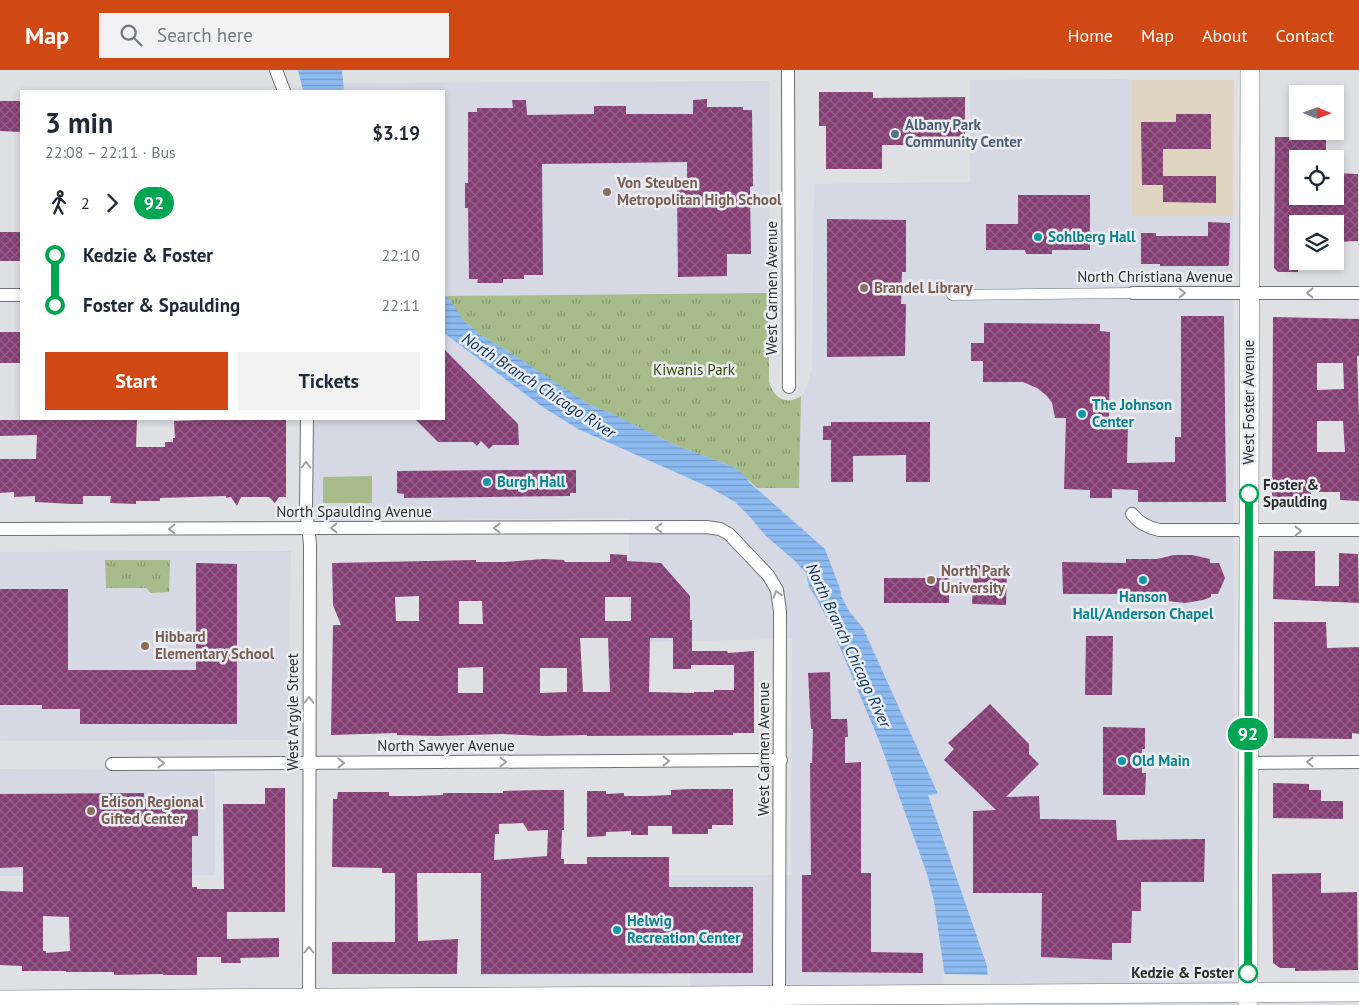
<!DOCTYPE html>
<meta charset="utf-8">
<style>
:root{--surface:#fff;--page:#f2f2f3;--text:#1f2937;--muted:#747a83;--accent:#d04915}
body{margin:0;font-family:"PT Sans",sans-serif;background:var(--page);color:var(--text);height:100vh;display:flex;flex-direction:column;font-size:19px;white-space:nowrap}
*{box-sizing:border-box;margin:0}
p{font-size:16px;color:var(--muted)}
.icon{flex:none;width:28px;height:28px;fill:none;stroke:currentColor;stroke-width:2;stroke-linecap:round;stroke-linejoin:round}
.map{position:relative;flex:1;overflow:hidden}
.sheet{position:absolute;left:20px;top:20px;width:425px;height:330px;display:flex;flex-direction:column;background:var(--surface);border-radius:0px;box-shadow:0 2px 8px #0003}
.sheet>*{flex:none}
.badge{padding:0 10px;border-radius:16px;font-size:18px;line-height:32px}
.needle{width:32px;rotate:91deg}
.controls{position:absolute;left:1289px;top:15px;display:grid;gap:10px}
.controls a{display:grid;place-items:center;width:55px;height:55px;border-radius:0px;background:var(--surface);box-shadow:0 2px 8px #0003;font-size:25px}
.map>.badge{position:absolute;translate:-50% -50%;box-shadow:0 0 0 2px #fff}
.legs{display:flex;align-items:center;gap:8px;height:55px;padding:0 25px;font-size:16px}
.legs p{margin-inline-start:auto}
.head{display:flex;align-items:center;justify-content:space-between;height:85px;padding:0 25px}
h1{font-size:28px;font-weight:800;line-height:38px}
.primary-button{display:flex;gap:10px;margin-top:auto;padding:10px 25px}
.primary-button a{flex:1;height:58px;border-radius:0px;background:var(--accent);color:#fff;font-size:20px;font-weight:800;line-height:58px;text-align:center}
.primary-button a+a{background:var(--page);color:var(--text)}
ul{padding:0 25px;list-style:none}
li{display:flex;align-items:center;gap:18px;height:50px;font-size:19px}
li i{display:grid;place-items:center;width:8px;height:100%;margin:0 6px;background:currentColor}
li i::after{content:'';width:12px;height:12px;margin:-6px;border:4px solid;border-radius:50%;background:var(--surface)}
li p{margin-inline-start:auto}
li:first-child i{background:linear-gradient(#0000 50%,currentColor 0)}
li:last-child i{background:linear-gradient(currentColor 50%,#0000 0)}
header{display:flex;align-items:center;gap:30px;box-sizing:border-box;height:70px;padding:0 25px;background:var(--accent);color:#fff}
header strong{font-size:24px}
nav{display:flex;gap:28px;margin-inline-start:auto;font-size:18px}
.search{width:350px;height:45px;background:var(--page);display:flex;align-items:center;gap:12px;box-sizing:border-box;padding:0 18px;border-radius:0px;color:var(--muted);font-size:19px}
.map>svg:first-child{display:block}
.commercial{fill:#e0d5c1}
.built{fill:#d6d8e3}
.grass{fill:url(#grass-tufts)}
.pitch{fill:#a7bc8a}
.water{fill:url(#water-rules)}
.pier{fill:#dfe0e3}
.building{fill:url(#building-cross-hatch);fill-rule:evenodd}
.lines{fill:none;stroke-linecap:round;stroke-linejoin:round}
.pedestrian-casing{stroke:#717275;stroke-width:11}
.minor-casing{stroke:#717275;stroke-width:14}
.secondary-casing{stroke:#717275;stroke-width:20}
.pedestrian{stroke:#fff;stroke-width:10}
.minor{stroke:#fff;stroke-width:12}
.secondary{stroke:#fff;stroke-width:19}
.oneway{stroke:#a0a0a1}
.line-1-casing{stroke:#fff;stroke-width:11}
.line-1{stroke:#00a651;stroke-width:8}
.service-dot{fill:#5c6f8a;stroke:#ecedf1;stroke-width:2}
.education-dot{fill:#8d6e63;stroke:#ecedf1;stroke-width:2}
.culture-dot{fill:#0f9aa8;stroke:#ecedf1;stroke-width:2}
.stop-1-dot{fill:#fff;stroke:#00a651;stroke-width:2.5}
.labels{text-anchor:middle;stroke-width:5;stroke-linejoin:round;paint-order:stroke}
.service-label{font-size:15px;font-weight:bold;fill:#4e5e75;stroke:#ecedf1;text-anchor:start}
.education-label{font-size:15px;font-weight:bold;fill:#785e54;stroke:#ecedf1;text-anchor:start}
.culture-label{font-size:15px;font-weight:bold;fill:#0d838f;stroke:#ecedf1;text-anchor:start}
.street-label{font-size:15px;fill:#2c2d2e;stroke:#ecedf1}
.park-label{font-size:15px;fill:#324707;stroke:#ecedf1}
.stop-label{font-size:15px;font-weight:bold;fill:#2c2d2e;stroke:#ecedf1;text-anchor:start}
.water-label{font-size:16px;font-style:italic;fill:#06315c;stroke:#ecedf1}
</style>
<header>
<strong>Map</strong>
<div class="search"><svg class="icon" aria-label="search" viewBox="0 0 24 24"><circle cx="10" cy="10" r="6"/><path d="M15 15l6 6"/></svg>Search here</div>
<nav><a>Home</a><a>Map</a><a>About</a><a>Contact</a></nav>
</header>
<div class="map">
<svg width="1359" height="935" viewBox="0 0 1359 935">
<defs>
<pattern id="grass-tufts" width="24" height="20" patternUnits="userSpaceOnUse" patternTransform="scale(1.25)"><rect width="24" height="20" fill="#a7bc8a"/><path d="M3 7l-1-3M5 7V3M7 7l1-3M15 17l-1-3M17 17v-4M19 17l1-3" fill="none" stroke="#889971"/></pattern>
<pattern id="water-rules" width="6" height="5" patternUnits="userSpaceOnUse" patternTransform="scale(1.25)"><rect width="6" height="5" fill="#8cbbf2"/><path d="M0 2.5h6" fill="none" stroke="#7398c4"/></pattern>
<pattern id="building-cross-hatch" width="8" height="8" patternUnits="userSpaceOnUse" patternTransform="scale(1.25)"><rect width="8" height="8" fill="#863f75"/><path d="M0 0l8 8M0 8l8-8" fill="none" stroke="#945f88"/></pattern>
</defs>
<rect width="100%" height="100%" fill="#dfe0e3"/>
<path class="commercial" d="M 1132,10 L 1234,10 L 1233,146 L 1132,146 Z"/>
<path class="built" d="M 1120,9 L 1132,10 L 1132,146 L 1233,146 L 1234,935 L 691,935 L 690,904 L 480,906 L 480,805 L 791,805 L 792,569 L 629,572 L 629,448 L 321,451 L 317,450 L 312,441 L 313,349 L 444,349 L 444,263 L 541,336 L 711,418 L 799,418 L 801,326 L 805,321 L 812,299 L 814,114 L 970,112 L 970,10 Z
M 770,11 L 769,223 L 446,226 L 444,224 L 444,21 L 344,21 L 344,13 Z
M 291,481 L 288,670 L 0,671 L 0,482 Z
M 215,698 L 215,805 L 0,806 L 0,699 Z"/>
<path class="grass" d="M 769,223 L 769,312 C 774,328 786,336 801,326 L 799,418 L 757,418 L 734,397 L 675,375 L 612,344 L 590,335 L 564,319 L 508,281 L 482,266 L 464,251 L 446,226 Z
M 105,490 L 170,490 L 169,522 L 151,523 L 146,518 L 106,518 Z"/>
<path class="pitch" d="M 372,406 L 372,433 L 323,433 L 323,407 Z"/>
<path class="water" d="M 298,0 L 342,0 L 344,21 L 303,21 Z
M 444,224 L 450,230 L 464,251 L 482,266 L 508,281 L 590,335 L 613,344 L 675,375 L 734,397 L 744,405 L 750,413 L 825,479 L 839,516 L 842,528 L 849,541 L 863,558 L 938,724 L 928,725 L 987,896 L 989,935 L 949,935 L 934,831 L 927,804 L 880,673 L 830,554 L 816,528 L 809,517 L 806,503 L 795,491 L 766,466 L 750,447 L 735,432 L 711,418 L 578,359 L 541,336 L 444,263 Z"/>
<path class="pier" d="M 943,904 L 990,905 L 992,935 L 946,935 Z"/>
<path class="building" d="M 819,22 L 873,22 L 873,28 L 965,27 L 965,75 L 882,75 L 882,99 L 826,99 L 826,56 L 819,56 Z
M 707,29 L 707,37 L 743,37 L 743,40 L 752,40 L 753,116 L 750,117 L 751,184 L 727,184 L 727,206 L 678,207 L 677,118 L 687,118 L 687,92 L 542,94 L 543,205 L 524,205 L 524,209 L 503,209 L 503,213 L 477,213 L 478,209 L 469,209 L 468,138 L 465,138 L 465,113 L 468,113 L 468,42 L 477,42 L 477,38 L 513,38 L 512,30 L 526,30 L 527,45 L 594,44 L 594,36 L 626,36 L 626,44 L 693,44 L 693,30 Z
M 0,31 L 21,31 L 21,62 L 0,61 Z
M 1176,44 L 1211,44 L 1211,79 L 1163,79 L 1163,106 L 1216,106 L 1216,133 L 1163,132 L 1163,115 L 1142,115 L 1141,52 L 1176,52 Z
M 1275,67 L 1326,67 L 1326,84 L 1298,84 L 1298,126 L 1335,126 L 1335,103 L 1358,104 L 1358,171 L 1335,172 L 1335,154 L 1298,154 L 1298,202 L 1278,202 L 1274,198 Z
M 1018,125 L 1090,125 L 1090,180 L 1052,180 L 1052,184 L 1026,184 L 1025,180 L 986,180 L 986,154 L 1018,154 Z
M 827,149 L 906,150 L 906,202 L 902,202 L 901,234 L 906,234 L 905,286 L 827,287 Z
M 1208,152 L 1230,153 L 1229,194 L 1228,196 L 1160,196 L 1160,194 L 1141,194 L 1141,163 L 1156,163 L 1156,166 L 1208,166 Z
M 0,162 L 21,162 L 21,191 L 0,191 Z
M 1181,246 L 1224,246 L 1226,432 L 1138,432 L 1138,420 L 1112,419 L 1112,428 L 1090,428 L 1090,420 L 1064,419 L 1066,348 L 1055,348 L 1052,333 L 1047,326 L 1037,318 L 1023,312 L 983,312 L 983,291 L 971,291 L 971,273 L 984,273 L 984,253 L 1100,254 L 1100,261 L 1110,262 L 1109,351 L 1128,352 L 1127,393 L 1175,392 L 1175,367 L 1181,367 Z
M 1273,247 L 1359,249 L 1359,286 L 1357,286 L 1359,346 L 1359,431 L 1340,430 L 1340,422 L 1311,422 L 1311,436 L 1272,435 ZM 1317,293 L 1343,293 L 1344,319 L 1317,320 ZM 1317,351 L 1343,351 L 1345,382 L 1317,382 Z
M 0,262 L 21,262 L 21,293 L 0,293 Z
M 444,279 L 518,354 L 519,375 L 493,375 L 489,379 L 481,371 L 477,376 L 473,372 L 438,372 L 415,349 L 444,349 Z
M 56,349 L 137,349 L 136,377 L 165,377 L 165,372 L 173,372 L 173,368 L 175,368 L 174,351 L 227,349 L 286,349 L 286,427 L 279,427 L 275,433 L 269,427 L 241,427 L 237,436 L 231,427 L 226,428 L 226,426 L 160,428 L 160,431 L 136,431 L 136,434 L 110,433 L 111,426 L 83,426 L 83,434 L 72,434 L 35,432 L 35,426 L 14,427 L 14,422 L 0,423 L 0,389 L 36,389 L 37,365 L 0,366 L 0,350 L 56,350 Z
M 831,352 L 930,352 L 930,412 L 906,412 L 906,385 L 853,386 L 853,412 L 831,412 L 831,370 L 823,370 L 823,356 L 831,356 Z
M 521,400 L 576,400 L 576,423 L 570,423 L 570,426 L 404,428 L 404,424 L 397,423 L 397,401 Z
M 1274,481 L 1315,481 L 1315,516 L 1339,516 L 1339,483 L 1358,484 L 1359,533 L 1273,529 Z
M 610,484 L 627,485 L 627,491 L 661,493 L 690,526 L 690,550 L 692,550 L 692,581 L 727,581 L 728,583 L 754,581 L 754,663 L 733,663 L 733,665 L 587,666 L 587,665 L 544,666 L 502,664 L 436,666 L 397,665 L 397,663 L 331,665 L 333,555 L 341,555 L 333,535 L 332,493 L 476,490 L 476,492 L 504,492 L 543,489 L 564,490 L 565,492 L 610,492 ZM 419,526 L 419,551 L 396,551 L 395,527 ZM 605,527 L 631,527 L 631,551 L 605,551 ZM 459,531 L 482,531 L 483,554 L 459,554 ZM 580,568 L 608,568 L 610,622 L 583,622 ZM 650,568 L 673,568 L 673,599 L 691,599 L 691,595 L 734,595 L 734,620 L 714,620 L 714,622 L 694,622 L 694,623 L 649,622 ZM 483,597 L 483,623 L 458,623 L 458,598 ZM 540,598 L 567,598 L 567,622 L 540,623 Z
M 1174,485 L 1192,485 L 1210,489 L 1210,493 L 1219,493 L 1225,508 L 1218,524 L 1211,524 L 1211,527 L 1203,530 L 1185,533 L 1168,531 L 1158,527 L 1123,527 L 1123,524 L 1063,524 L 1062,492 L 1126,493 L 1126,489 L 1157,489 Z
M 196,493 L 237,494 L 237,654 L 80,654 L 80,639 L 42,639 L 42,635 L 0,635 L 0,519 L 68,519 L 68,600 L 196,600 Z
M 974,495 L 1007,496 L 1006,535 L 972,534 Z
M 884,508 L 949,508 L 949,533 L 884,533 Z
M 1274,552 L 1326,552 L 1327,578 L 1359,577 L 1359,664 L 1352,663 L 1352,669 L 1274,668 Z
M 1086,566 L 1113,566 L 1112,625 L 1085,625 Z
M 830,602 L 831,649 L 847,649 L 848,667 L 845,667 L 845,693 L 861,692 L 861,803 L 871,803 L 871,882 L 923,883 L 923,903 L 802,902 L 802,805 L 811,805 L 810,693 L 812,693 L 813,659 L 811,659 L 808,603 Z
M 990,634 L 1029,674 L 1029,684 L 1039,694 L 1006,727 L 1039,726 L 1040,749 L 1116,750 L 1117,770 L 1205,769 L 1204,812 L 1141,812 L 1141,841 L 1132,841 L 1131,873 L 1112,873 L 1112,890 L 1041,887 L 1042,823 L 973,823 L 973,741 L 996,740 L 944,690 L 954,679 L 948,673 Z
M 1103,657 L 1145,658 L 1145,679 L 1142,679 L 1142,703 L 1146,703 L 1145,725 L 1103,725 Z
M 1273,713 L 1309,714 L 1309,720 L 1321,720 L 1321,731 L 1343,731 L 1343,749 L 1273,748 Z
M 265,718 L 285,718 L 285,842 L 227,842 L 227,869 L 279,868 L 279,887 L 240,888 L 241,893 L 221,893 L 221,887 L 197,887 L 197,905 L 163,905 L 163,904 L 114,905 L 114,902 L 66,902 L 66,901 L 22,901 L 22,896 L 0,895 L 0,821 L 23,822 L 23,797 L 0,798 L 0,724 L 144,723 L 144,729 L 198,728 L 198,766 L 192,766 L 192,817 L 197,817 L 197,819 L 224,819 L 223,734 L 265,734 ZM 43,846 L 69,847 L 70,881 L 46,883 L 46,881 L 43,881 Z
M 691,719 L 733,719 L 733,755 L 712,755 L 712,759 L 708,759 L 708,764 L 672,764 L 672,756 L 648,756 L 648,765 L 631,765 L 631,761 L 606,762 L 606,766 L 587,767 L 587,721 L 606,721 L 606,724 L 624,723 L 624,726 L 647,726 L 671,725 L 671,720 Z
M 542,720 L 564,720 L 564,760 L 562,760 L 561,789 L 564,789 L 564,794 L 587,794 L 587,787 L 669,787 L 669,817 L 753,817 L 753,903 L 481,904 L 481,803 L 417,803 L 418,871 L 458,869 L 457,904 L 332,904 L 332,872 L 395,872 L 395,803 L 382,803 L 382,798 L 332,797 L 333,729 L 337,729 L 338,722 L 389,722 L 389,726 L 417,726 L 443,725 L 443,723 L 503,723 L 503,721 ZM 523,753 L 528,761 L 548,760 L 547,786 L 494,790 L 495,764 L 499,764 L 499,754 Z
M 1321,803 L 1321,823 L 1357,822 L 1358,900 L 1295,901 L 1295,898 L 1280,898 L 1273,893 L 1272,804 Z"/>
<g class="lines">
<defs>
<path id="pedestrian" d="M 952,225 L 1133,223"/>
<path id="minor" d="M 276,0 L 284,21
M 788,0 L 789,317
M 1133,223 L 1359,223
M 0,225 L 21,225
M 307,349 L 306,438 L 310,474 L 309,935
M 1132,444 C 1139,453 1149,458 1159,460 L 1359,460
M 0,459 L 706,457 L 720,459 L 729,464 L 768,505 L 777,520 L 780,541 L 779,935
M 1249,693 L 1359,692
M 112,694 L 781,690"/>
<path id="secondary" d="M 0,930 L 1359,922
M 1248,935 L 1250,0"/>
</defs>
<use href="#pedestrian" class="pedestrian-casing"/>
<use href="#minor" class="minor-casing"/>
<use href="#secondary" class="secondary-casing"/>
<use href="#pedestrian" class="pedestrian"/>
<use href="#minor" class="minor"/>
<use href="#secondary" class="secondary"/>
</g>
<defs><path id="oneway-chevron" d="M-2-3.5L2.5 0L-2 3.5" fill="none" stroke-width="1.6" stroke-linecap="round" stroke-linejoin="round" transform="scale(1.25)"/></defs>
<g class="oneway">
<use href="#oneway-chevron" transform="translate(1182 223)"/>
<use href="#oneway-chevron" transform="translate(1310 223) rotate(180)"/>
<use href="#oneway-chevron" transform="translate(306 395) rotate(-90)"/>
<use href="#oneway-chevron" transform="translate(334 458) rotate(180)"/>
<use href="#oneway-chevron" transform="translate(497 458) rotate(180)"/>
<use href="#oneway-chevron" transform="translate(659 458) rotate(180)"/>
<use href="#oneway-chevron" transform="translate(172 459) rotate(180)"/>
<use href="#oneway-chevron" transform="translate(1298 461)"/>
<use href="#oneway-chevron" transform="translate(777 524) rotate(-106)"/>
<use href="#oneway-chevron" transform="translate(309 630) rotate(-90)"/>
<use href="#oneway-chevron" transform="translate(666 691)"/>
<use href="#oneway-chevron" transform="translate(503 692)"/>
<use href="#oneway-chevron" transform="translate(1310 692) rotate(180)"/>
<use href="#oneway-chevron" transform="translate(161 693)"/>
<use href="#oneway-chevron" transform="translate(341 693)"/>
<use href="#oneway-chevron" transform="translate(309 880) rotate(-90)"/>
</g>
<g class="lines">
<defs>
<path id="line-1" d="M 1248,903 L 1249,424"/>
</defs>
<use href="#line-1" class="line-1-casing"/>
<use href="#line-1" class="line-1"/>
</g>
<circle class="service-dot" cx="895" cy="64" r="5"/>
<g class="education-dot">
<circle cx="607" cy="122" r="5"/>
<circle cx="864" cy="218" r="5"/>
<circle cx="931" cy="510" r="5"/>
<circle cx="145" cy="576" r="5"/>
<circle cx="91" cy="741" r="5"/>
</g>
<g class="culture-dot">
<circle cx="1038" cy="167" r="5"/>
<circle cx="1082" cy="344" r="5"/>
<circle cx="487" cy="412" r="5"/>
<circle cx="1143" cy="510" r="5"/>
<circle cx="1122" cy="691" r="5"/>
<circle cx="617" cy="860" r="5"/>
</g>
<g class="stop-1-dot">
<circle cx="1249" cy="424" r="9"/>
<circle cx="1248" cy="903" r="9"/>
</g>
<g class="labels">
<g class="service-label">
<text x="905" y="60">Albany Park<tspan x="905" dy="17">Community Center</tspan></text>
</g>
<g class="education-label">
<text x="617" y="118">Von Steuben<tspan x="617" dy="17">Metropolitan High School</tspan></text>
<text x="874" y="223">Brandel Library</text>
<text x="941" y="506">North Park<tspan x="941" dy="17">University</tspan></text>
<text x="155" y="572">Hibbard<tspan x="155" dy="17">Elementary School</tspan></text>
<text x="101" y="737">Edison Regional<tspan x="101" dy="17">Gifted Center</tspan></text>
</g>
<g class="culture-label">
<text x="1048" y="172">Sohlberg Hall</text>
<text x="1092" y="340">The Johnson<tspan x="1092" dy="17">Center</tspan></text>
<text x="497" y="417">Burgh Hall</text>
<text x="1143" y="532" text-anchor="middle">Hanson<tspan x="1143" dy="17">Hall/Anderson Chapel</tspan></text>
<text x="1132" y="696">Old Main</text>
<text x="627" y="856">Helwig<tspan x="627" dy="17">Recreation Center</tspan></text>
</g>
<g class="street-label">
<text x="1155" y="212">North Christiana Avenue</text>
<text transform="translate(772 218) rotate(-90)" y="5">West Carmen Avenue</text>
<text transform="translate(1249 332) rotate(-90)" y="5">West Foster Avenue</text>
<text x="354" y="447">North Spaulding Avenue</text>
<text transform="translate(293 642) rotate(-90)" y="5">West Argyle Street</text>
<text x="446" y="681">North Sawyer Avenue</text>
<text transform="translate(764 679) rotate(-90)" y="5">West Carmen Avenue</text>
</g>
<g class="park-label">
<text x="694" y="305">Kiwanis Park</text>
</g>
<g class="stop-label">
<text x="1263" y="420">Foster &amp;<tspan x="1263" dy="17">Spaulding</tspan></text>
<text x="1234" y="908" text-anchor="end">Kedzie &amp; Foster</text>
</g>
<g class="water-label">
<text transform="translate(539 315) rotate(33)" y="6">North Branch Chicago River</text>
<text transform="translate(849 575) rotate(65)" y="6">North Branch Chicago River</text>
</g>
</g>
</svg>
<div class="controls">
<a><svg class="needle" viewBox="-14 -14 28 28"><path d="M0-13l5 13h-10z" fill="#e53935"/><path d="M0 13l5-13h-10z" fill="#747a83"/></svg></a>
<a><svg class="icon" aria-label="locate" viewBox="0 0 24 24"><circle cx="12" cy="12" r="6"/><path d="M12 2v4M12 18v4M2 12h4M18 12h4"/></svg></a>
<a><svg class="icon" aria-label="layers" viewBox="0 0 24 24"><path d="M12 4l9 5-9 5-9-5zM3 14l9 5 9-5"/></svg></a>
</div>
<b class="badge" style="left:1248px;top:664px;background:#00a651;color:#fff">92</b>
<section class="sheet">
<div class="head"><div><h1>3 min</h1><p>22:08 – 22:11 · Bus</p></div><b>$3.19</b></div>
<div class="legs"><svg class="icon" aria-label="walk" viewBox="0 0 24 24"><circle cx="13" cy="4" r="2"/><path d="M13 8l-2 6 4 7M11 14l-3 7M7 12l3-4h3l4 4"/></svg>2<svg class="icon" aria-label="forward" viewBox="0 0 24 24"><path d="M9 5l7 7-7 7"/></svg><b class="badge" style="background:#00a651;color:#fff">92</b></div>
<ul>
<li><i style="color:#00a651"></i><b>Kedzie &amp; Foster</b><p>22:10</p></li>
<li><i style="color:#00a651"></i><b>Foster &amp; Spaulding</b><p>22:11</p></li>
</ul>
<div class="primary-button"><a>Start</a><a>Tickets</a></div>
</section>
</div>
